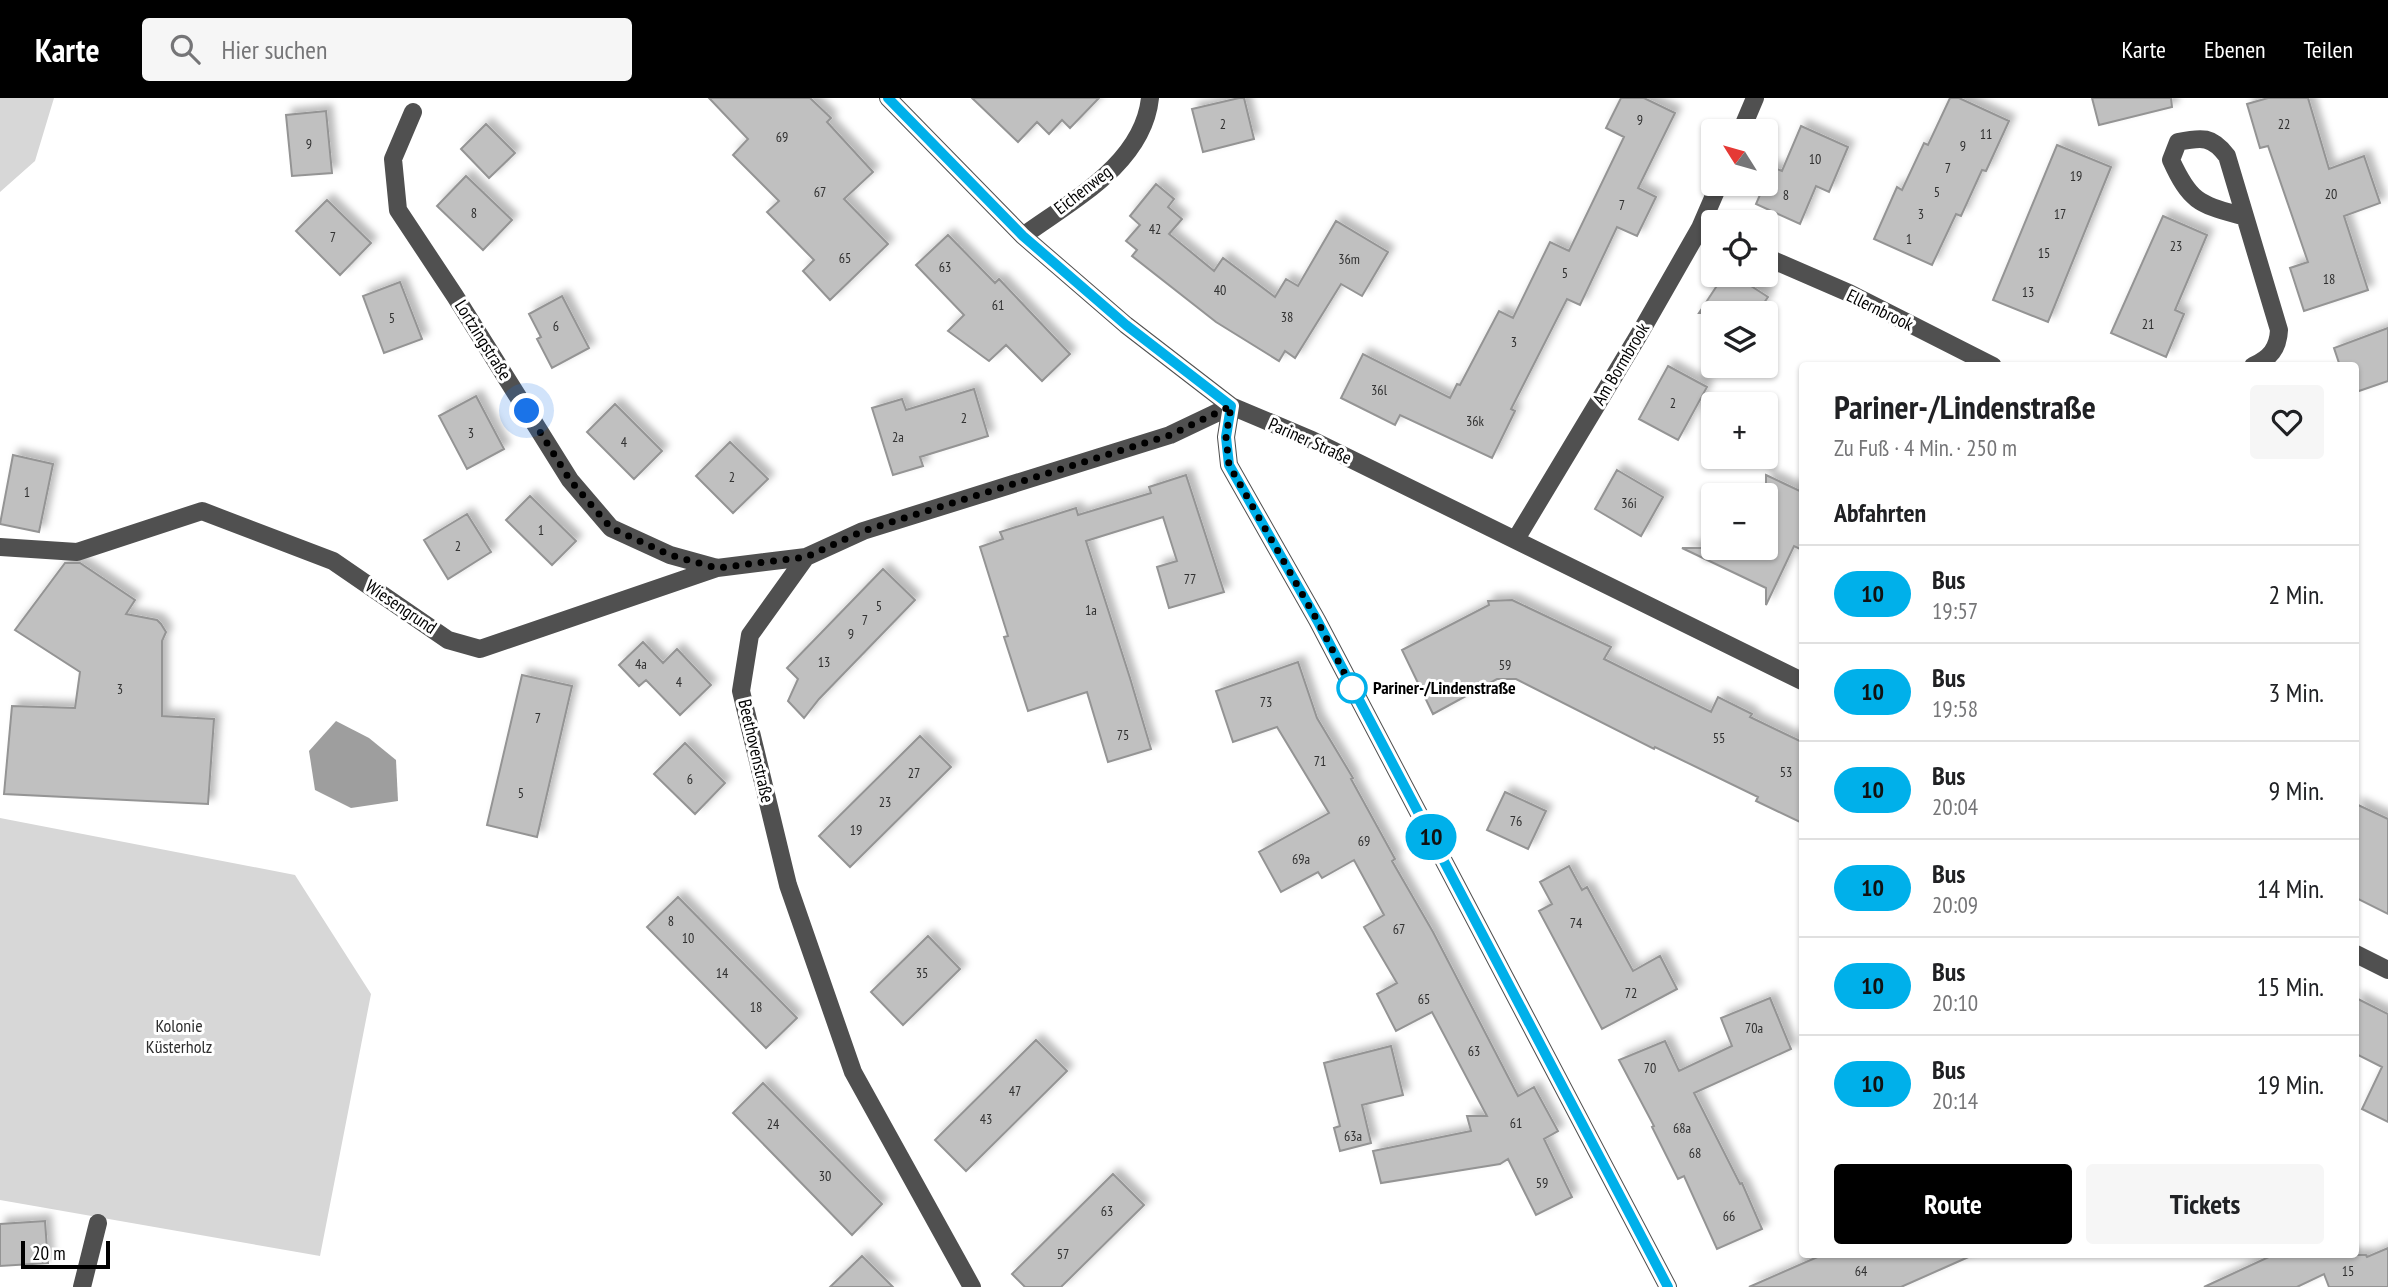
<!DOCTYPE html>
<html lang="de">
<meta charset="utf-8">
<style>
:root{--surface:#fff;--page:#f6f6f6;--text:#202124;--muted:#757577;--line:#e0e0e0;--accent:#000}
body{margin:0;font-family:"PT Sans Narrow",sans-serif;background:var(--page);color:var(--text);height:100vh;display:flex;flex-direction:column;font-size:26px;white-space:nowrap}
*{box-sizing:border-box;margin:0}
p{font-size:23px;color:var(--muted)}
.icon{flex:none;width:38px;height:38px;fill:none;stroke:currentColor;stroke-width:2;stroke-linecap:round;stroke-linejoin:round}
.map{position:relative;flex:1;overflow:hidden}
.side{position:absolute;left:1799px;top:264px;width:560px;height:896px;display:flex;flex-direction:column;background:var(--surface);border-radius:7px;box-shadow:0 2px 5px #0004}
.side>*{flex:none}
.badge{padding:0 14px;border-radius:23px;font-size:24px;line-height:46px}
.needle{width:46px;rotate:307deg}
.controls{position:absolute;left:1701px;top:21px;display:grid;gap:14px}
.controls a{display:grid;place-items:center;width:77px;height:77px;border-radius:7px;background:var(--surface);box-shadow:0 2px 5px #0004;font-size:35px}
.scale{position:absolute;left:21px;bottom:18px;width:89px;box-sizing:border-box;padding-left:7px;border:4px solid #000;border-top:0;font-size:19px;line-height:24px;white-space:nowrap;color:#000;-webkit-text-stroke:5px #fff;paint-order:stroke}
.you{position:absolute;width:35px;height:35px;margin:-18px;border:5px solid #fff;border-radius:50%;background:#1a73e8;box-shadow:0 0 0 10px #1a73e833}
.map>.badge{position:absolute;translate:-50% -50%;box-shadow:0 0 0 4px #fff}
h2{padding:0 35px;font-size:26px;line-height:63px}
.round{display:grid;place-items:center;flex:none;width:74px;height:74px;border-radius:7px;background:var(--page)}
.headline{display:flex;align-items:center;justify-content:space-between;height:119px;padding:0 35px}
h1{font-size:33px;font-weight:600;line-height:52px}
.button{display:flex;gap:14px;margin-top:auto;padding:14px 35px}
.button a{flex:1;height:80px;border-radius:7px;background:var(--accent);color:#fff;font-size:28px;font-weight:600;line-height:80px;text-align:center}
.button a+a{background:var(--page);color:var(--text)}
ul{padding:0;list-style:none}
li{display:flex;align-items:center;gap:21px;height:98px;padding:0 35px;border-top:2px solid var(--line)}
li div{flex:1}
li b{display:block;font-size:26px}
li em{font-style:normal}
li .badge{min-width:77px;font-weight:700;text-align:center}
header{display:flex;align-items:center;gap:42px;box-sizing:border-box;height:98px;padding:0 35px;background:var(--accent);color:#fff}
header strong{font-size:33px}
nav{display:flex;gap:38px;margin-inline-start:auto;font-size:24px}
.search{width:490px;height:63px;background:var(--page);display:flex;align-items:center;gap:18px;box-sizing:border-box;padding:0 24px;border-radius:7px;color:var(--muted);font-size:26px}
.map>svg:first-child{display:block}
.green{fill:#d7d7d7}
.water{fill:#9e9e9e}
.building{fill:#c0c0c0;stroke:#949494;stroke-width:2;filter:url(#shadow)}
.lines{fill:none;stroke-linecap:round;stroke-linejoin:round}
.minor{stroke:#505050;stroke-width:18}
.line-casing{stroke:#fff;stroke-width:16}
.line{stroke:#00b0ea;stroke-width:10}
.walk{stroke:#000;stroke-width:7;stroke-dasharray:0 12.6}
.stop-dot{fill:#fff;stroke:#00b0ea;stroke-width:3.5}
.labels{text-anchor:middle;stroke-width:6;stroke-linejoin:round;paint-order:stroke}
.number-label{font-size:14px;fill:#303030}
.street-label{font-size:18px;fill:#000;stroke:#fff}
.stop-label{font-size:18px;font-weight:bold;fill:#000;stroke:#fff;text-anchor:start}
.park-label{font-size:18px;fill:#2e2e2e;stroke:#fff}
</style>
<header>
<strong>Karte</strong>
<div class="search"><svg class="icon" aria-label="search" viewBox="0 0 24 24"><circle cx="10" cy="10" r="6"/><path d="M15 15l6 6"/></svg>Hier suchen</div>
<nav><a>Karte</a><a>Ebenen</a><a>Teilen</a></nav>
</header>
<div class="map">
<svg width="2388" height="1189" viewBox="0 0 2388 1189">
<defs>
<filter id="shadow"><feDropShadow dx="6" dy="-6" stdDeviation="3.5" flood-color="#0004"/></filter>
</defs>
<rect width="100%" height="100%" fill="#fff"/>
<path class="green" d="M 0,0 L 54,0 L 35,63 L 0,94 Z
M 0,720 L 295,777 L 371,896 L 320,1158 L 0,1102 Z"/>
<path class="water" d="M 336,623 L 369,640 L 396,662 L 398,703 L 351,710 L 315,692 L 309,653 Z"/>
<path class="building" d="M 709,0 L 810,0 L 831,20 L 827,24 L 873,74 L 844,101 L 888,146 L 830,202 L 803,173 L 814,162 L 767,114 L 779,103 L 733,57 L 748,41 Z
M 972,0 L 1099,0 L 1070,30 L 1062,22 L 1049,36 L 1037,24 L 1018,44 Z
M 1239,0 L 1244,0 L 1254,41 L 1203,54 L 1192,11 Z
M 1621,0 L 1644,0 L 1675,15 L 1638,90 L 1656,99 L 1637,138 L 1617,129 L 1580,207 L 1567,201 L 1511,311 L 1515,313 L 1492,360 L 1400,317 L 1395,327 L 1341,300 L 1363,256 L 1450,300 L 1457,286 L 1460,287 L 1499,213 L 1513,220 L 1550,144 L 1569,153 L 1624,39 L 1606,30 Z
M 1950,0 L 1959,0 L 2009,23 L 1986,73 L 1982,72 L 1961,118 L 1956,116 L 1932,167 L 1874,141 L 1897,89 L 1902,92 L 1924,45 L 1928,47 Z
M 2092,0 L 2171,0 L 2172,9 L 2099,27 Z
M 2268,0 L 2308,0 L 2329,71 L 2364,58 L 2380,105 L 2344,118 L 2368,192 L 2304,213 L 2290,170 L 2308,164 L 2268,48 L 2260,50 L 2247,6 Z
M 326,13 L 332,75 L 292,78 L 286,17 Z
M 486,26 L 515,55 L 489,80 L 461,51 Z
M 1801,28 L 1848,49 L 1829,94 L 1816,88 L 1800,126 L 1756,106 L 1772,69 L 1782,73 Z
M 2057,47 L 2111,69 L 2048,224 L 1993,202 Z
M 466,78 L 512,122 L 483,152 L 437,108 Z
M 1156,86 L 1174,101 L 1168,109 L 1182,121 L 1169,136 L 1214,173 L 1223,160 L 1275,199 L 1286,181 L 1298,188 L 1336,123 L 1388,154 L 1362,198 L 1341,186 L 1295,260 L 1285,253 L 1279,263 L 1216,224 L 1132,158 L 1137,152 L 1126,143 L 1140,127 L 1130,118 Z
M 327,102 L 371,145 L 340,177 L 296,133 Z
M 2163,118 L 2207,137 L 2175,212 L 2184,216 L 2166,259 L 2111,235 Z
M 948,137 L 995,185 L 999,181 L 1070,256 L 1042,283 L 1006,247 L 989,263 L 948,233 L 964,217 L 916,167 Z
M 1724,177 L 1734,177 L 1768,199 L 1757,215 L 1699,215 Z
M 400,184 L 422,241 L 384,255 L 363,198 Z
M 562,198 L 589,250 L 552,270 L 537,241 L 541,239 L 529,216 Z
M 2388,230 L 2388,283 L 2356,294 L 2356,268 L 2340,268 L 2334,250 Z
M 1668,268 L 1707,289 L 1678,342 L 1639,321 Z
M 974,291 L 988,338 L 920,359 L 923,368 L 893,377 L 872,310 L 902,301 L 906,312 Z
M 476,298 L 504,351 L 467,371 L 439,318 Z
M 615,306 L 662,353 L 634,381 L 587,334 Z
M 730,344 L 768,381 L 733,415 L 696,378 Z
M 13,357 L 53,366 L 39,434 L 0,426 Z
M 1617,372 L 1663,399 L 1641,438 L 1595,411 Z
M 1186,377 L 1224,494 L 1169,510 L 1157,469 L 1177,463 L 1163,419 L 1086,443 L 1130,580 L 1151,651 L 1108,664 L 1087,594 L 1028,613 L 1004,539 L 1008,538 L 980,449 L 1003,441 L 1000,434 L 1076,410 L 1078,417 L 1151,395 L 1149,389 Z
M 1766,377 L 1802,394 L 1802,452 L 1794,448 L 1766,507 L 1766,490 L 1682,450 L 1766,450 Z
M 530,398 L 576,443 L 552,467 L 506,422 Z
M 467,416 L 491,454 L 448,481 L 424,442 Z
M 65,465 L 80,465 L 135,502 L 126,516 L 157,522 L 161,526 L 166,534 L 162,543 L 162,618 L 214,621 L 208,706 L 4,696 L 12,608 L 75,610 L 80,574 L 15,532 Z
M 883,471 L 915,502 L 819,601 L 804,620 L 788,603 L 798,581 L 787,570 Z
M 1512,502 L 1611,549 L 1604,561 L 1711,614 L 1718,599 L 1752,616 L 1750,619 L 1802,644 L 1802,725 L 1756,703 L 1758,699 L 1655,649 L 1654,651 L 1516,581 L 1497,581 L 1433,616 L 1402,552 L 1489,507 L 1488,503 Z
M 643,544 L 663,565 L 677,551 L 711,587 L 680,617 L 646,582 L 639,588 L 619,567 Z
M 1298,564 L 1317,620 L 1353,680 L 1351,681 L 1395,761 L 1392,763 L 1433,834 L 1518,998 L 1534,989 L 1558,1033 L 1544,1041 L 1572,1099 L 1536,1117 L 1508,1061 L 1500,1066 L 1381,1085 L 1373,1053 L 1471,1033 L 1467,1018 L 1487,1018 L 1432,914 L 1396,933 L 1377,896 L 1397,885 L 1364,829 L 1384,817 L 1354,762 L 1322,780 L 1318,774 L 1281,794 L 1259,754 L 1329,715 L 1277,629 L 1233,644 L 1216,593 Z
M 522,577 L 572,588 L 537,739 L 487,727 Z
M 920,638 L 951,669 L 850,769 L 819,738 Z
M 685,645 L 725,685 L 695,716 L 654,676 Z
M 1505,694 L 1546,713 L 1528,751 L 1487,732 Z
M 2356,706 L 2388,721 L 2388,816 L 2356,800 Z
M 1569,768 L 1582,792 L 1587,789 L 1633,873 L 1660,858 L 1677,891 L 1602,931 L 1539,813 L 1552,806 L 1540,784 Z
M 678,799 L 797,920 L 766,950 L 647,829 Z
M 928,838 L 960,871 L 903,927 L 871,894 Z
M 1770,900 L 1791,951 L 1694,995 L 1740,1086 L 1742,1085 L 1762,1131 L 1717,1151 L 1684,1078 L 1678,1081 L 1652,1029 L 1654,1028 L 1619,962 L 1665,943 L 1679,973 L 1732,948 L 1721,920 Z
M 2356,900 L 2388,916 L 2388,1024 L 2362,1011 L 2382,969 L 2356,956 Z
M 1036,942 L 1067,973 L 966,1073 L 935,1042 Z
M 1391,948 L 1403,997 L 1362,1007 L 1371,1045 L 1340,1053 L 1334,1030 L 1340,1028 L 1324,965 Z
M 763,985 L 882,1106 L 852,1137 L 733,1015 Z
M 1113,1076 L 1144,1107 L 1061,1189 L 1025,1189 L 1012,1176 Z
M 45,1123 L 48,1165 L 0,1168 L 0,1126 Z
M 2388,1150 L 2388,1189 L 2329,1189 L 2324,1176 L 2297,1189 L 2204,1189 L 2273,1157 L 2366,1157 L 2367,1159 Z
M 1822,1157 L 1973,1157 L 1901,1189 L 1749,1189 Z
M 862,1158 L 893,1189 L 830,1189 Z"/>
<g class="lines">
<path class="minor" d="M 888,0 L 1023,138 L 1126,227 L 1231,308 L 1312,342 L 1802,583
M 413,14 L 393,61 L 398,112 L 455,198 L 570,382 L 611,430 L 670,457 L 717,470
M 1741,33 L 1755,0
M 2245,119 C 2200,106 2191,106 2171,62 L 2178,44 C 2202,39 2212,38 2227,58 L 2279,232 C 2278,251 2270,260 2253,268
M 1023,138 C 1071,103 1143,66 1150,0
M 1766,159 L 1849,195 L 1993,268
M 1231,308 L 1226,339 L 1229,367 L 1317,522 L 1668,1189
M 1516,441 L 1640,235 L 1700,130 L 1719,86
M 0,449 L 77,454 L 202,413 L 333,463 L 448,542 L 480,551 L 717,470 L 806,459
M 2356,856 L 2388,872
M 82,1189 L 98,1125
M 972,1189 L 853,974 L 788,787 L 741,593 L 750,537 L 806,459 L 863,433 L 1170,337 L 1231,308"/>
</g>
<g class="lines">
<defs>
<path id="line" d="M 888,0 L 1023,138 L 1126,227 L 1231,308 L 1226,339 L 1229,367 L 1317,522 L 1668,1189"/>
</defs>
<use href="#line" class="line-casing"/>
<use href="#line" class="line"/>
<path class="walk" d="M 527,313 L 570,382 L 611,430 L 670,457 L 717,470 L 806,459 L 863,433 L 1170,337 L 1231,308 L 1226,339 L 1229,367 L 1317,522 L 1352,590"/>
</g>
<circle class="stop-dot" cx="1352" cy="590" r="14"/>
<g class="labels">
<g class="number-label">
<text x="1640" y="27">9</text>
<text x="1223" y="31">2</text>
<text x="2284" y="31">22</text>
<text x="1986" y="41">11</text>
<text x="782" y="44">69</text>
<text x="309" y="51">9</text>
<text x="1963" y="53">9</text>
<text x="1815" y="66">10</text>
<text x="1948" y="75">7</text>
<text x="2076" y="83">19</text>
<text x="820" y="99">67</text>
<text x="1937" y="99">5</text>
<text x="2331" y="101">20</text>
<text x="1786" y="102">8</text>
<text x="1622" y="112">7</text>
<text x="474" y="120">8</text>
<text x="1921" y="121">3</text>
<text x="2060" y="121">17</text>
<text x="1155" y="136">42</text>
<text x="333" y="144">7</text>
<text x="1909" y="146">1</text>
<text x="2176" y="153">23</text>
<text x="2044" y="160">15</text>
<text x="845" y="165">65</text>
<text x="1349" y="166">36m</text>
<text x="945" y="174">63</text>
<text x="1565" y="180">5</text>
<text x="2329" y="186">18</text>
<text x="1220" y="197">40</text>
<text x="2028" y="199">13</text>
<text x="998" y="212">61</text>
<text x="1287" y="224">38</text>
<text x="392" y="225">5</text>
<text x="2148" y="231">21</text>
<text x="556" y="233">6</text>
<text x="1514" y="249">3</text>
<text x="1379" y="297">36l</text>
<text x="1673" y="310">2</text>
<text x="964" y="325">2</text>
<text x="1475" y="328">36k</text>
<text x="471" y="340">3</text>
<text x="898" y="344">2a</text>
<text x="624" y="349">4</text>
<text x="732" y="384">2</text>
<text x="27" y="399">1</text>
<text x="1629" y="410">36i</text>
<text x="541" y="437">1</text>
<text x="458" y="453">2</text>
<text x="1190" y="486">77</text>
<text x="879" y="513">5</text>
<text x="1091" y="517">1a</text>
<text x="865" y="527">7</text>
<text x="851" y="541">9</text>
<text x="824" y="569">13</text>
<text x="641" y="571">4a</text>
<text x="1505" y="572">59</text>
<text x="679" y="589">4</text>
<text x="120" y="596">3</text>
<text x="1266" y="609">73</text>
<text x="538" y="625">7</text>
<text x="1123" y="642">75</text>
<text x="1719" y="645">55</text>
<text x="1320" y="668">71</text>
<text x="1786" y="679">53</text>
<text x="914" y="680">27</text>
<text x="690" y="686">6</text>
<text x="521" y="700">5</text>
<text x="885" y="709">23</text>
<text x="1516" y="728">76</text>
<text x="856" y="737">19</text>
<text x="1364" y="748">69</text>
<text x="1301" y="766">69a</text>
<text x="671" y="828">8</text>
<text x="1576" y="830">74</text>
<text x="1399" y="836">67</text>
<text x="688" y="845">10</text>
<text x="722" y="880">14</text>
<text x="922" y="880">35</text>
<text x="1631" y="900">72</text>
<text x="1424" y="906">65</text>
<text x="756" y="914">18</text>
<text x="1754" y="935">70a</text>
<text x="1474" y="958">63</text>
<text x="1650" y="975">70</text>
<text x="1015" y="998">47</text>
<text x="986" y="1026">43</text>
<text x="1516" y="1030">61</text>
<text x="773" y="1031">24</text>
<text x="1682" y="1035">68a</text>
<text x="1353" y="1043">63a</text>
<text x="1695" y="1060">68</text>
<text x="825" y="1083">30</text>
<text x="1542" y="1090">59</text>
<text x="1107" y="1118">63</text>
<text x="1729" y="1123">66</text>
<text x="1063" y="1161">57</text>
<text x="1861" y="1178">64</text>
<text x="2348" y="1178">15</text>
</g>
<g class="street-label">
<text transform="translate(1083 92) rotate(-38)" y="6">Eichenweg</text>
<text transform="translate(1880 212) rotate(26)" y="6">Ellernbrook</text>
<text transform="translate(483 242) rotate(58)" y="6">Lortzingstraße</text>
<text transform="translate(1621 266) rotate(-59)" y="6">Am Bormbrook</text>
<text transform="translate(1310 343) rotate(24)" y="6">Pariner Straße</text>
<text transform="translate(401 509) rotate(34)" y="6">Wiesengrund</text>
<text transform="translate(756 653) rotate(77)" y="6">Beethovenstraße</text>
</g>
<g class="stop-label">
<text x="1373" y="596">Pariner-/Lindenstraße</text>
</g>
<g class="park-label">
<text x="179" y="934">Kolonie<tspan x="179" dy="21">Küsterholz</tspan></text>
</g>
</g>
</svg>
<div class="controls">
<a><svg class="needle" viewBox="-14 -14 28 28"><path d="M0-13l5 13h-10z" fill="#e53935"/><path d="M0 13l5-13h-10z" fill="#757577"/></svg></a>
<a><svg class="icon" aria-label="locate" viewBox="0 0 24 24"><circle cx="12" cy="12" r="6"/><path d="M12 2v4M12 18v4M2 12h4M18 12h4"/></svg></a>
<a><svg class="icon" aria-label="layers" viewBox="0 0 24 24"><path d="M12 4l9 5-9 5-9-5zM3 14l9 5 9-5"/></svg></a>
<a>+</a>
<a>−</a>
</div>
<div class="scale">20 m</div>
<div class="you" style="left:527px;top:313px"></div>
<b class="badge" style="left:1431px;top:739px;background:#00b0ea;color:#111">10</b>
<section class="side">
<div class="headline"><div><h1>Pariner-/Lindenstraße</h1><p>Zu Fuß · 4 Min. · 250 m</p></div><a class="round"><svg class="icon" aria-label="heart" viewBox="0 0 24 24"><path d="M12 20l-8-8c-3-5 5-10 8-4 3-6 11-1 8 4z"/></svg></a></div>
<h2>Abfahrten</h2>
<ul>
<li><span class="badge" style="background:#00b0ea;color:#111">10</span><div><b>Bus</b><p>19:57</p></div><em>2 Min.</em></li>
<li><span class="badge" style="background:#00b0ea;color:#111">10</span><div><b>Bus</b><p>19:58</p></div><em>3 Min.</em></li>
<li><span class="badge" style="background:#00b0ea;color:#111">10</span><div><b>Bus</b><p>20:04</p></div><em>9 Min.</em></li>
<li><span class="badge" style="background:#00b0ea;color:#111">10</span><div><b>Bus</b><p>20:09</p></div><em>14 Min.</em></li>
<li><span class="badge" style="background:#00b0ea;color:#111">10</span><div><b>Bus</b><p>20:10</p></div><em>15 Min.</em></li>
<li><span class="badge" style="background:#00b0ea;color:#111">10</span><div><b>Bus</b><p>20:14</p></div><em>19 Min.</em></li>
</ul>
<div class="button"><a>Route</a><a>Tickets</a></div>
</section>
</div>
